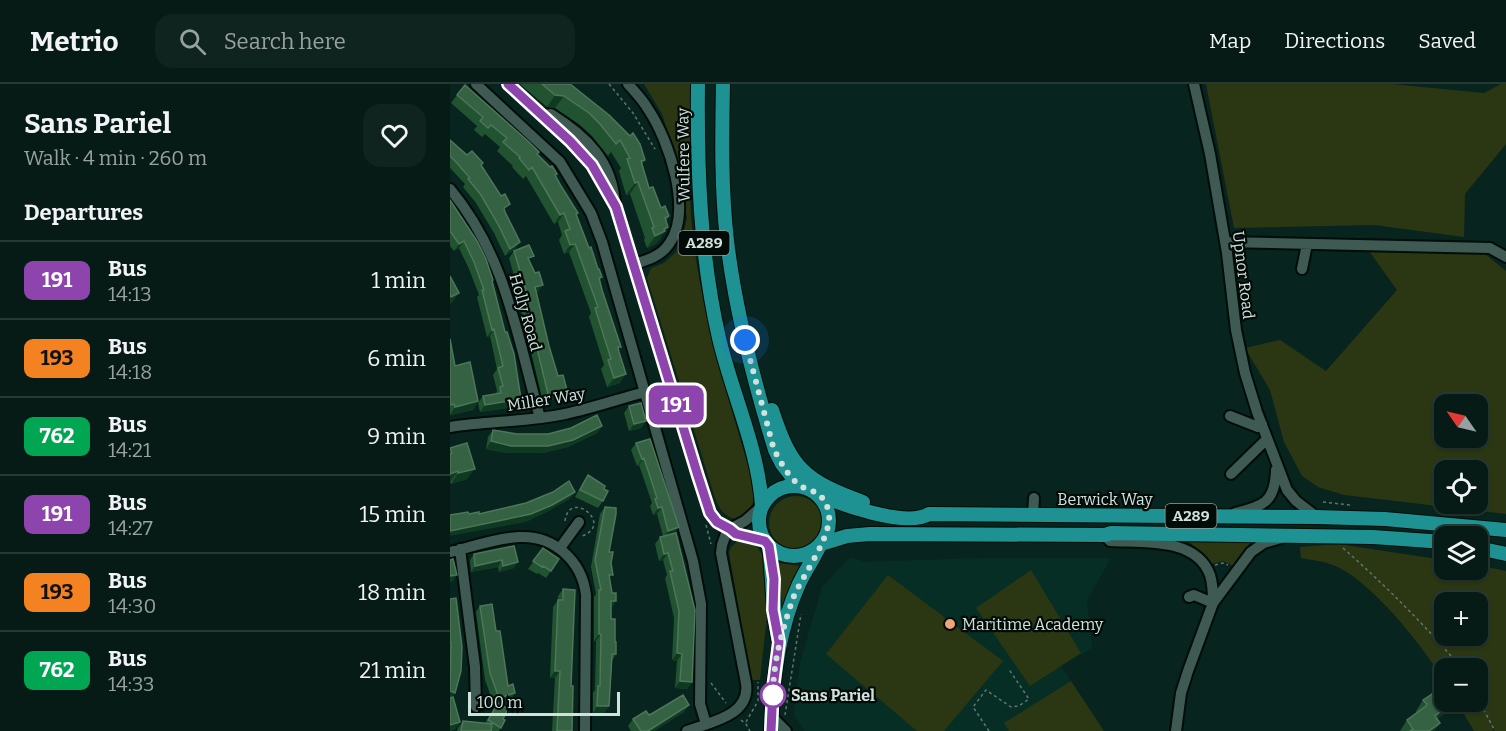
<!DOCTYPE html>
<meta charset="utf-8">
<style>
:root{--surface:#061b16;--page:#0f241f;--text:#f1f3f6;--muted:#98a1a1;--line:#273935}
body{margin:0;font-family:Bitter,serif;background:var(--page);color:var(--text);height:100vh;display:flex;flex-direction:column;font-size:22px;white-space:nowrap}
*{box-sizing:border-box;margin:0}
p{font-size:20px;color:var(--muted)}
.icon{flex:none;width:33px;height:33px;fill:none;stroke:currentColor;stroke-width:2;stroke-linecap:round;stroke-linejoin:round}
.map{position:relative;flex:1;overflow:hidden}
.sheet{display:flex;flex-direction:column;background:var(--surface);width:450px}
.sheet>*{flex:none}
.badge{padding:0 12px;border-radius:9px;font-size:21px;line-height:39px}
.needle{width:39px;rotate:304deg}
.controls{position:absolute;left:984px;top:310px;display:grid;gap:12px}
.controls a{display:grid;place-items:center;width:54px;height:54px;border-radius:12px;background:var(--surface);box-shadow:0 2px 4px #0004,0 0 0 2px var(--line);font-size:30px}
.scale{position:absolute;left:18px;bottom:15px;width:152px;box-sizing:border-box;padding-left:6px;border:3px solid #d1e1db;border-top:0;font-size:16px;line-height:21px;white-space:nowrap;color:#d1e1db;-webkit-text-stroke:4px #030b08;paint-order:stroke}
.you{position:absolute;width:30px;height:30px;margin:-15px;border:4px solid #fff;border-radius:50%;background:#1a73e8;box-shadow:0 0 0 9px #1a73e833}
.map>.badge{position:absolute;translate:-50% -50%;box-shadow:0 0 0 3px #fff}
h2{padding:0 24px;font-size:22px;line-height:54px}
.round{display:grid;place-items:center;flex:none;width:63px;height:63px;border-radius:18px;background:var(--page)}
.summary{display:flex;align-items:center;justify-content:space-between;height:102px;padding:0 24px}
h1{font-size:28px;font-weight:700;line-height:45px}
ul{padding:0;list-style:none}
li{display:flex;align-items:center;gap:18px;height:78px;padding:0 24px;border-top:2px solid var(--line)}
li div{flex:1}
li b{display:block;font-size:22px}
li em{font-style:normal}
li .badge{min-width:66px;font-weight:700;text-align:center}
header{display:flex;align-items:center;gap:36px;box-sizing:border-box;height:84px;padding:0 30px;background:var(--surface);border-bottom:2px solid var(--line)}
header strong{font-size:28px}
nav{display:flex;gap:33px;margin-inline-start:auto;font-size:21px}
.search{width:420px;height:54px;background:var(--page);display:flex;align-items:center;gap:15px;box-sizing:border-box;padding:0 21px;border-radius:18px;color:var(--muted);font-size:22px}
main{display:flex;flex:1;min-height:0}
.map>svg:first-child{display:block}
.built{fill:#062e25}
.green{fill:#2b3712;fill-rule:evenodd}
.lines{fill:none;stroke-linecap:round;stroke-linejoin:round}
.minor-casing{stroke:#000d08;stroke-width:14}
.major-casing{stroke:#000d08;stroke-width:16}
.path{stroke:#5f7670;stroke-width:1.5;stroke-dasharray:3 3;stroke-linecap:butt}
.minor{stroke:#3e5a52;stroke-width:10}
.major{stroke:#1e9292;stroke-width:14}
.wall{fill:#215330}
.shaded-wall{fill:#0f3a21}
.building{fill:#346242;stroke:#4d765a;stroke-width:1.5}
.line-casing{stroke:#fff;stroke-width:14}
.line{stroke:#8e44ad;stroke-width:9}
.walk{stroke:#d1e1db;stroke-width:6;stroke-dasharray:0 10.8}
.poi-dot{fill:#efa376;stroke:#030b08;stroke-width:2}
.stop-dot{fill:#fff;stroke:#8e44ad;stroke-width:3}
.labels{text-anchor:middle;stroke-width:4.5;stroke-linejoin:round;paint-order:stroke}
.shield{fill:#030b08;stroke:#93a19c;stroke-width:1.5}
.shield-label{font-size:15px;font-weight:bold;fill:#d1e1db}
.street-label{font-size:16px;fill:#d1e1db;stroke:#030b08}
.poi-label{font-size:16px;fill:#d1e1db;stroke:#030b08;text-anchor:start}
.stop-label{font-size:16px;font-weight:bold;fill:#d1e1db;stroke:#030b08;text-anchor:start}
</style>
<header>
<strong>Metrio</strong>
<div class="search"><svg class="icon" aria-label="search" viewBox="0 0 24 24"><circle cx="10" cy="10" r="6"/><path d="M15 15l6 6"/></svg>Search here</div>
<nav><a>Map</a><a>Directions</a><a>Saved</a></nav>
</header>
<main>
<section class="sheet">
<div class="summary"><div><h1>Sans Pariel</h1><p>Walk · 4 min · 260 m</p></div><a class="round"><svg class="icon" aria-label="heart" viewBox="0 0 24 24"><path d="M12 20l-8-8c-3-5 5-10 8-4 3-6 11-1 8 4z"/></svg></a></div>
<h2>Departures</h2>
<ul>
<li><span class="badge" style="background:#8e44ad;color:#fff">191</span><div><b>Bus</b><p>14:13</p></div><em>1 min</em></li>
<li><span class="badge" style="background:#f58220;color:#111">193</span><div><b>Bus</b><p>14:18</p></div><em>6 min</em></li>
<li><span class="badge" style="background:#00a651;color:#fff">762</span><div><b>Bus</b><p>14:21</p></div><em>9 min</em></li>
<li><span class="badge" style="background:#8e44ad;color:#fff">191</span><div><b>Bus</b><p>14:27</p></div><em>15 min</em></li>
<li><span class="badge" style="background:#f58220;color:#111">193</span><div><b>Bus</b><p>14:30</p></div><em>18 min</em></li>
<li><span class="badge" style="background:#00a651;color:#fff">762</span><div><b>Bus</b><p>14:33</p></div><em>21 min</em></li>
</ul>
</section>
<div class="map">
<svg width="1056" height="647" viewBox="0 0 1056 647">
<rect width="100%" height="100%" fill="#08241e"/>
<path class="built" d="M 400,473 L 415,478 L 528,474 L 661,474 L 637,517 L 642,564 L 611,582 L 654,647 L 354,647 L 345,633 L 344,625 L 350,579 L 372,503 Z"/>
<path class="green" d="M 194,0 L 241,0 C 241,44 238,89 241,132 C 248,223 278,311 303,399 L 303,418 L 299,428 L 285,435 C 272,431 269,424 264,411 L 197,194 L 201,184 L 214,179 L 226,168 L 231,158 L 237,134 L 224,69 L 212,30 Z
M 756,0 L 942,0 L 1034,9 L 1051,0 L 1056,0 L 1056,60 L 1015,110 L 1014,153 L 924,141 L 784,144 Z
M 919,167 L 1035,170 L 1056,187 L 1056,430 L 894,411 L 868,403 L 852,392 L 834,358 L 820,306 L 795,264 L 830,256 L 876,287 L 947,206 ZM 994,321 L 1028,321 L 1028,354 L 994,354 ZM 994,387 L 1028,387 L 1028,420 L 994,420 Z
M319 439a27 27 0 1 1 54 0a27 27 0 1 1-54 0Z
M 288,457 L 299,458 L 307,463 L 317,477 L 318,523 L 310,596 L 301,596 L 279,469 L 281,463 Z
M 739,458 L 799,458 L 800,459 L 784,482 L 773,477 L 761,480 L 754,470 Z
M 888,460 L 994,476 L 994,486 L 1028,486 L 1028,481 L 1056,487 L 1056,647 L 1045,647 L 1042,642 L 1043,647 L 1024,647 L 1007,618 L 1028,618 L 1028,585 L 994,585 L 994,597 C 974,563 920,495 883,481 C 873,477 861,476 851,474 L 850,463 ZM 994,519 L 1028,519 L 1028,552 L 994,552 Z
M 327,479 L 351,482 L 340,503 L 331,531 Z
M 581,486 L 631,569 L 580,602 L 526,524 Z
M 438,491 L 553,577 L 494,647 L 467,647 L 376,570 Z
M 621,597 L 654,647 L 559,647 L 554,639 Z"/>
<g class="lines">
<defs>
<path id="minor" d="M 26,0 L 110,78 L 141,129 L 152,158 L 243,477 L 251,520 L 250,620 L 256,640
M 58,0 L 120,57 L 142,81 L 166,123 L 248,392 L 260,429 L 267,438 L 280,445 L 286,450 L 315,457
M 178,0 C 185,8 193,16 198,25 C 219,56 243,127 219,160 C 211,172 198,176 184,180
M 744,0 L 760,70 L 777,169 L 786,246 L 795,289 L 807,328 L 837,406 L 846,417 L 867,433
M 93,31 L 101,30 C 136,52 163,77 165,121
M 0,105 C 56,172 67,252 90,334
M 775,158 L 1040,164 L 1056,173
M 852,185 L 857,160
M 780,332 L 808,343 L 812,340
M 0,343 C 38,337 77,338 115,330 C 142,324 169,315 195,308
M 781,390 L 817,355
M 785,429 C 814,422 825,418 826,386
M 583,431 L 584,414
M 280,445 L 295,437 L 312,422
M 655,451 L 660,457 C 693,459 746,453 760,491 C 763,500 763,510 763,519
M 110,464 L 129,438
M 10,465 L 25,583 L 26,623
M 0,468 C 22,463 46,454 69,453 C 104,451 132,477 136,511 L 135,647
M 739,513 L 744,511 L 763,519
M 321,632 L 336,647
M 237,647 C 260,638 301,632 296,599 L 271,469 L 272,461 L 278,444
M 726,647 L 731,609 L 738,587 L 763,519 L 801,468 L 814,459 L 831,454"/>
<path id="major" d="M 248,0 C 247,85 250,171 269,254 C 282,310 308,363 312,422
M 273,0 C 272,52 271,104 277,156 C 285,227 304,298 325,366 L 332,380 L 349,402
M 322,326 C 341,385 355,397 413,418
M309 437a35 35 0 1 1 70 0a35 35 0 1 1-70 0Z
M 366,409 C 389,420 456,444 479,430 L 867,433 L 935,435 L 1056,446
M 371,460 L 397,452 L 420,450 L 655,451 L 661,449 L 923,453 L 994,458
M 319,462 C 323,494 322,526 329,558
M 1028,464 L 1056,470
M 321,647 C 322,597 328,546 349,500 C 355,487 363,476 369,463"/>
</defs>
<use href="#minor" class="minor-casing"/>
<use href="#major" class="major-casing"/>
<path class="path" d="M 159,0 L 183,29 L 205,65
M 873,418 L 900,421
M 115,437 C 119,404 165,440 132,452
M 256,441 L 261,460
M 893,464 C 936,502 975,541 1012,585
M 765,481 L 773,479 L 778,481
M 261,599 L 276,619
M 1028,615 L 1045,647
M 335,631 L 351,530
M 291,636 L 296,640 L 300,647
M 296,638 L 308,617 L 308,598
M 539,647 L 523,623 L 536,606 L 561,623 L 569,622 L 579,615 L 558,584"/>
<use href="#minor" class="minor"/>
<use href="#major" class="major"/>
</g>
<path class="wall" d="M 70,0 L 120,0 L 195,76 L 192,80 L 199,104 L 211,124 L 219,132 L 216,138 L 218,143 L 207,159 L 197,164 L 194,156 L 195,154 L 180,110 L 176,111 L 169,87 L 171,84 L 161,68 L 158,72 L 142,52 L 130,41 L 105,24 L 97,23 Z
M 7,11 L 87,70 L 107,90 L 106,92 L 127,131 L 139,164 L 152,193 L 150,196 L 168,266 L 170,299 L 157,303 L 151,285 L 154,281 L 139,233 L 141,229 L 120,171 L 119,168 L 114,170 L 109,156 L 112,151 L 108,138 L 104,140 L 76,92 L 73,95 L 62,83 L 63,82 L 47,67 L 50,63 L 35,50 L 32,53 L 24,46 L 27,42 L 1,19 Z
M 0,56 L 17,71 L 31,81 L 55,127 L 65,165 L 55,172 L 44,149 L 26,119 L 13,103 L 15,100 L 0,84 Z
M 0,116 L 43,196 L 42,198 L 66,323 L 30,328 L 28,319 L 33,312 L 46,310 L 47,307 L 43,291 L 47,285 L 40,252 L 37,253 L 27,213 L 29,211 L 19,185 L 9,164 L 4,167 L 0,162 Z
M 64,167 L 80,178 L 88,208 L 86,208 L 99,262 L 108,292 L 117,306 L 112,313 L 93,318 L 70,222 L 72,219 L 59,174 Z
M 0,255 L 5,282 L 28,317 L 23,326 L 0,331 Z
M 179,322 L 196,337 L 191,344 L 179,347 L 174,329 Z
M 152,342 L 147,349 L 118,363 L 93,369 L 56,369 L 36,365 L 38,353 L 43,346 L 67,350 L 98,350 Z
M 200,355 L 225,449 L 242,598 L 237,605 L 225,604 L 227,577 L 222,576 L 224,534 L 215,494 L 217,491 L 213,476 L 209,477 L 205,460 L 210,453 L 213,452 L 207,430 L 203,431 L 200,422 L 202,419 L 189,381 L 187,382 L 181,366 L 186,359 Z
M 0,364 L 17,395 L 1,400 L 0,398 Z
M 138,391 L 154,405 L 153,417 L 148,424 L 125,413 L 133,398 Z
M 155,423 L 159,468 L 161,479 L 160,495 L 162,509 L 166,517 L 161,524 L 161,535 L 166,570 L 162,577 L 159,622 L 154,629 L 143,629 L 143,609 L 145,606 L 146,557 L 144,557 L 144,513 L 146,510 L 141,483 L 150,430 Z
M 64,462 L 64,484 L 49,488 L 48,483 L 21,488 L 20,476 L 24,470 Z
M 93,464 L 109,475 L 96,494 L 88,489 L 87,490 L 78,485 Z
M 113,505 L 121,602 L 122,647 L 102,647 L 105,594 L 100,594 L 103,523 L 108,516 L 108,512 Z
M 0,515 L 5,609 L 1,614 L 10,638 L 5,645 L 0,647 Z
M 30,522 L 46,547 L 61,616 L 49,619 L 53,635 L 55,636 L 49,647 L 7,647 L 8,644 L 13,637 L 35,639 L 48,620 L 44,621 L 35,596 L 26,528 Z
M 986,603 L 1003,618 L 996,628 L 987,635 L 990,639 L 984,647 L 950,647 L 957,636 L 967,629 L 966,627 L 973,616 L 980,611 Z
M 239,621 L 234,628 L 204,647 L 181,647 L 178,642 L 183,635 Z"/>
<path class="shaded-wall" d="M 105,11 L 114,12 L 105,24 L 97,23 Z
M 188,98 L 180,110 L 176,111 L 185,99 Z
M 114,129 L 108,138 L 104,140 L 110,131 Z
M 218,143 L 207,159 L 197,164 L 205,152 L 214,145 Z
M 14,157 L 9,164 L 4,167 L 9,160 Z
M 70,158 L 65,165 L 55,172 L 60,165 Z
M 125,160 L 119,168 L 114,170 L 120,161 Z
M 93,201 L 88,208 L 80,210 L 85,203 Z
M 9,209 L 2,219 L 0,220 L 0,215 L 1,213 Z
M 44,245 L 40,252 L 37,253 L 42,246 Z
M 176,290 L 170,299 L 157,303 L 164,294 Z
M 117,306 L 112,313 L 93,318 L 98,310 Z
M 71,315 L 66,323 L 30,328 L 35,321 Z
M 28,317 L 23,326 L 0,331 L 5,323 Z
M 196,337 L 191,344 L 179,347 L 184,340 Z
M 152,342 L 147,349 L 118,363 L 93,369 L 56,369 L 36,365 L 41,357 Z
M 194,374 L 189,381 L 187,382 L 192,375 Z
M 25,385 L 17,395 L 1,400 L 8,389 Z
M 8,387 L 0,398 L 0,390 Z
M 125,408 L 120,415 L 97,428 L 76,438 L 0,452 L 0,447 Z
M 212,423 L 207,430 L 203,431 L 208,424 Z
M 229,443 L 224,451 L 213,454 L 218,447 Z
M 218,469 L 213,476 L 209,477 L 214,470 Z
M 52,476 L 48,483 L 21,488 L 25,482 Z
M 68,478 L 64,484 L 49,488 L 53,482 Z
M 7,491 L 2,498 L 0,498 L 0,492 Z
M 161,517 L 166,517 L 162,524 L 156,524 Z
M 149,550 L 151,550 L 146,557 L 144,557 Z
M 227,569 L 232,570 L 227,577 L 222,576 Z
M 105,587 L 110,587 L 105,594 L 100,594 Z
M 230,597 L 242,598 L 237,605 L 225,604 Z
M 0,607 L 5,609 L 0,615 Z
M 65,609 L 61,616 L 44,621 L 49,614 Z
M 1003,618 L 996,628 L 978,642 L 985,632 Z
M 239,621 L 234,628 L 204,647 L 198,647 Z
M 147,622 L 159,622 L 154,629 L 143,629 Z
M 10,638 L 5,645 L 0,647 L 0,641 Z
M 990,639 L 984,647 L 979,647 Z"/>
<path class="building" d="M 92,0 L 120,0 L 159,31 L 180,52 L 183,49 L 190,60 L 195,76 L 191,77 L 199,104 L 203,103 L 211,124 L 215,122 L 219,132 L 215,134 L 218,143 L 214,145 L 215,147 L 205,152 L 202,144 L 204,143 L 188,98 L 185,99 L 177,75 L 180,74 L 170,56 L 166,60 L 150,40 L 139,29 L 114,12 L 105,11 Z
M 15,1 L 79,58 L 89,68 L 87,70 L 100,83 L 102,82 L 107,90 L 105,91 L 111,102 L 128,129 L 126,130 L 139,164 L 141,163 L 148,185 L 149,185 L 152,193 L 149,194 L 152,206 L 171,263 L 168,263 L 169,268 L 176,290 L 164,294 L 158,276 L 161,275 L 145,224 L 148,223 L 126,162 L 125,160 L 120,161 L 115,147 L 120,145 L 114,129 L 110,131 L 82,83 L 79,86 L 69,74 L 70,73 L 53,58 L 57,54 L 41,41 L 38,44 L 30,37 L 33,33 L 7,11 Z
M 0,56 L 17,71 L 22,67 L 33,79 L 31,81 L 51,112 L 55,110 L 60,120 L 54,124 L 55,128 L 70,158 L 60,165 L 49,142 L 31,111 L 18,95 L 20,94 L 5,77 L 0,72 Z
M 0,116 L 27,157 L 36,175 L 43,196 L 42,197 L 55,248 L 57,248 L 64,270 L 71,315 L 35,321 L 33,312 L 51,309 L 50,303 L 53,302 L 48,284 L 53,282 L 44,245 L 42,246 L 32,206 L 34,206 L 24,178 L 14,157 L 9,160 L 0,147 Z
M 79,161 L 84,172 L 78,174 L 85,189 L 89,188 L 93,201 L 85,203 L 99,262 L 108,292 L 113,291 L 117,306 L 98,310 L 75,214 L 78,214 L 64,167 Z
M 0,192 L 9,209 L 1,213 L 0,210 Z
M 0,255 L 5,282 L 20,278 L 28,317 L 5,323 L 4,320 L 0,321 Z
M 191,319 L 196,337 L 184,340 L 179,322 Z
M 147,331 L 152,342 L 123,356 L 98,362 L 61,362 L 41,357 L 43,346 L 67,350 L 98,350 L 121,344 Z
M 200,355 L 229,443 L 218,447 L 212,423 L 208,424 L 205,415 L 207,414 L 194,374 L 192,375 L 186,359 Z
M 17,359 L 25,385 L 8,389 L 8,387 L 0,390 L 0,370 L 2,369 L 0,364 Z
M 138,391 L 155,402 L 154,405 L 158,407 L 153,417 L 130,406 Z
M 119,397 L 125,408 L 102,421 L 81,430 L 0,447 L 0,431 L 18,428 L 19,430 L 29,428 L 29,430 L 76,419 L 103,408 Z
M 155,423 L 166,424 L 166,430 L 159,468 L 163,468 L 161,479 L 163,491 L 159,491 L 162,509 L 166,509 L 166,517 L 161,517 L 161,535 L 165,535 L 165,558 L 166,558 L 166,570 L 162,570 L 159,622 L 147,622 L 148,602 L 150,602 L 151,550 L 149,550 L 149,506 L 151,506 L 145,476 Z
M 226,449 L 245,526 L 242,598 L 230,597 L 232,570 L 227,569 L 229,527 L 220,487 L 223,487 L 218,469 L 214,470 L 210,453 Z
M 64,462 L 68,478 L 53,482 L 52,476 L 25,482 L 24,470 Z
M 93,464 L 109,475 L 101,487 L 93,482 L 92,483 L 83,477 Z
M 3,475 L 7,491 L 0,492 L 0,476 Z
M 113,505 L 125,506 L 121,602 L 123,602 L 122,647 L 107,647 L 110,587 L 105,587 L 108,516 L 113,516 Z
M 6,514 L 12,563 L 11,587 L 5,609 L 0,607 L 1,559 L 0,557 L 0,515 Z
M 42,520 L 46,547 L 50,547 L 58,602 L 63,600 L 65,609 L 49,614 L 40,589 L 30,522 Z
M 991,601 L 994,604 L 994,618 L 1003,618 L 985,632 L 990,639 L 979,647 L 960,647 L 963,645 L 957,636 L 976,622 L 977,620 L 973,616 L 985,608 L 986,603 Z
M 233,611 L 239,621 L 198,647 L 191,647 L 183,635 L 196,627 L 199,631 L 203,629 Z
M 3,613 L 10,638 L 0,641 L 0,614 Z
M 48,619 L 58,625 L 53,635 L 55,636 L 51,644 L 38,636 Z
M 13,637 L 42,640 L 41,647 L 11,647 Z"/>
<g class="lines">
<defs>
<path id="line" d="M 58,0 L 120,57 L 142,81 L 166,123 L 248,392 L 260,429 L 267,438 L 280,445 L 286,450 L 315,457 L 319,462 L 324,495 L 323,526 L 329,558 L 323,604 L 321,647"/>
</defs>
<use href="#line" class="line-casing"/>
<use href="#line" class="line"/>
<path class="walk" d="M 295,256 L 324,366 C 331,378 337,391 348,400 C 359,409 371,404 378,425 C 386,449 351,492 342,517 C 332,548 323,578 323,611"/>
</g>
<circle class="poi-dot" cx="500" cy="540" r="6"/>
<circle class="stop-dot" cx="323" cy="611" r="12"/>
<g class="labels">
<g class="shield">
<rect x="228.5" y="147" width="51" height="24" rx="4.5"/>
<rect x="715.5" y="420" width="51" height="24" rx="4.5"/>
</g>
<g class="shield-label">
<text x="254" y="164">A289</text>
<text x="741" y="437">A289</text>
</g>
<g class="street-label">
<text transform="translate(233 71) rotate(-91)" y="6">Wulfere Way</text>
<text transform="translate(794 191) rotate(83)" y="6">Upnor Road</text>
<text transform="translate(76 228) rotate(74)" y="6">Holly Road</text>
<text transform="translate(96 315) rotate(-9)" y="6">Miller Way</text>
<text x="655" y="421">Berwick Way</text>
</g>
<g class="poi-label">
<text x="512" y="546">Maritime Academy</text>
</g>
<g class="stop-label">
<text x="341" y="617">Sans Pariel</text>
</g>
</g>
</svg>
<div class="controls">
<a><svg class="needle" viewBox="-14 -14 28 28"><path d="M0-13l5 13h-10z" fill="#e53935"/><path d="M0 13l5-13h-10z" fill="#98a1a1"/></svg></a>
<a><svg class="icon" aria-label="locate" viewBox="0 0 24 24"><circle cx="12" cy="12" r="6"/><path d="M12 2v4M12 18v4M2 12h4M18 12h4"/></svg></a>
<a><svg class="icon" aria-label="layers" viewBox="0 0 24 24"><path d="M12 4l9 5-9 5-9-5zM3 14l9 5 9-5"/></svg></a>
<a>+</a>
<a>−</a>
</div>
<div class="scale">100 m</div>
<div class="you" style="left:295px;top:256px"></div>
<b class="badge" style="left:226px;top:321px;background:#8e44ad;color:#fff">191</b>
</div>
</main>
